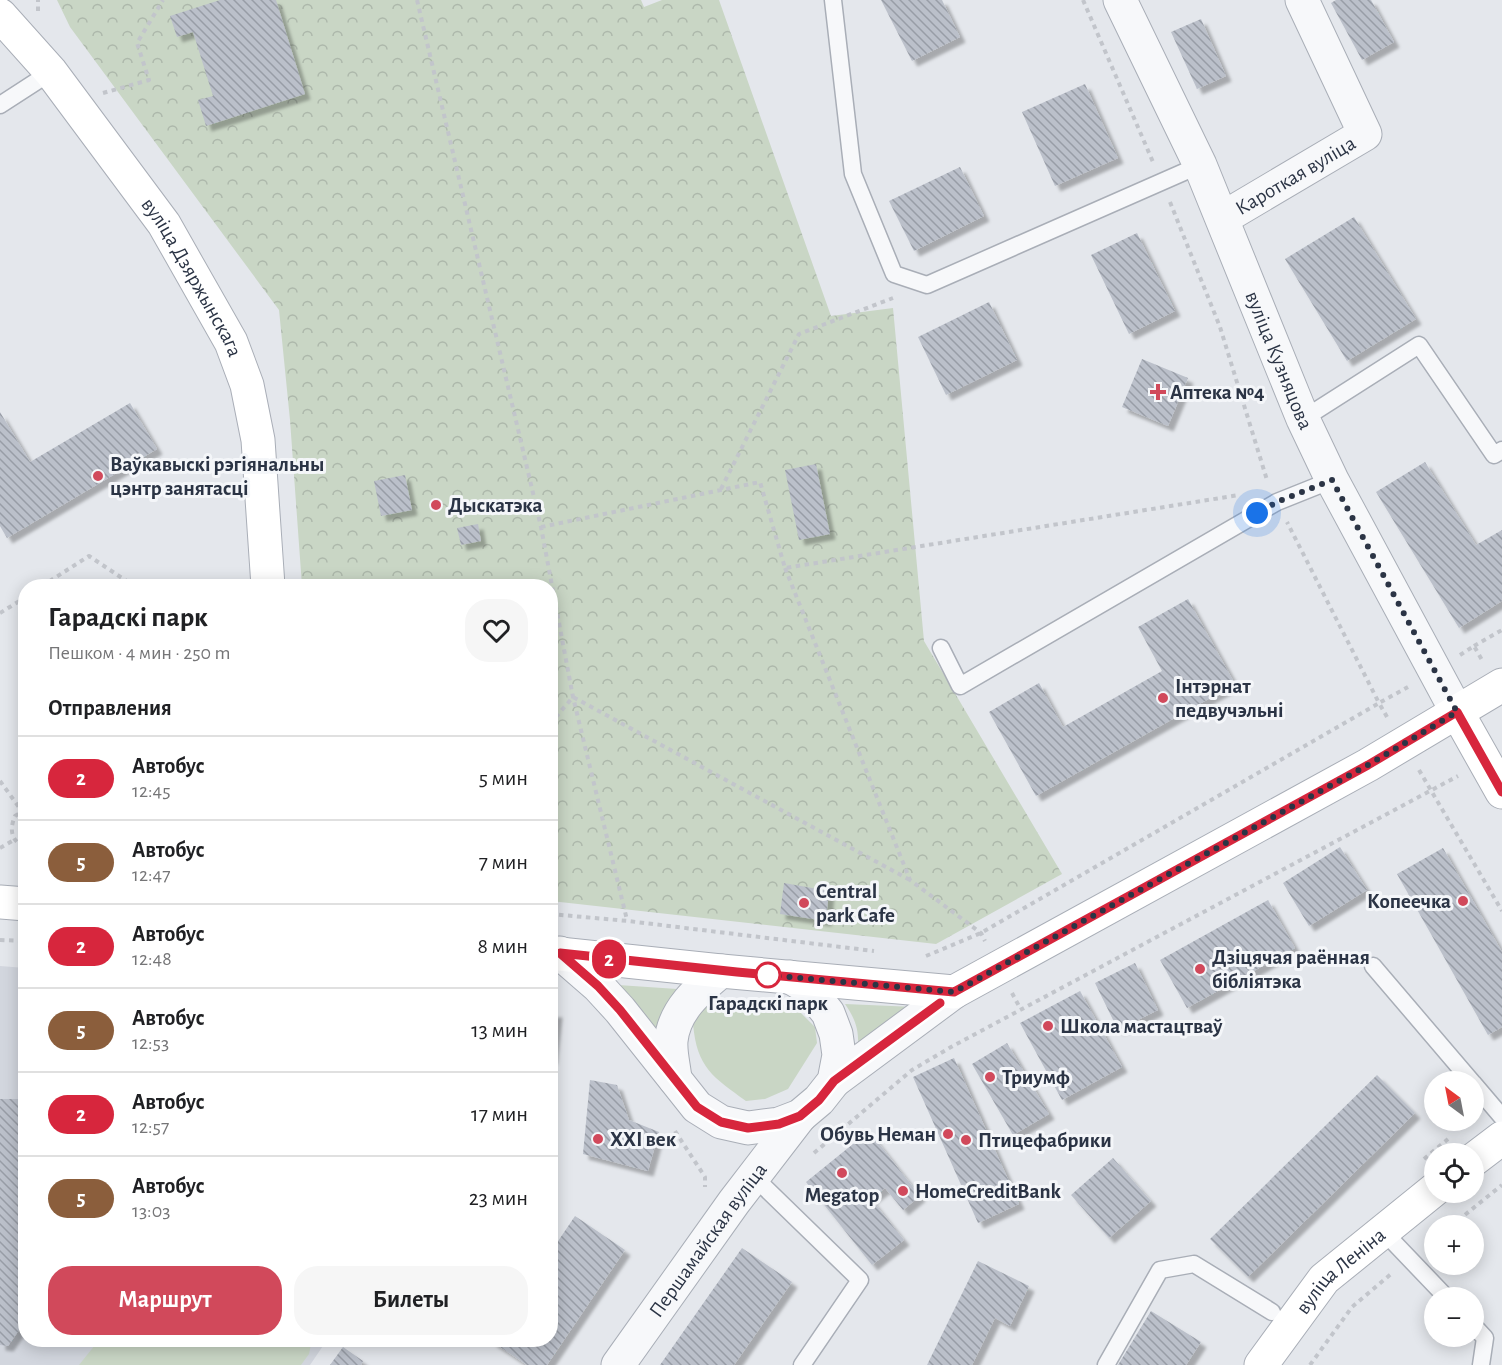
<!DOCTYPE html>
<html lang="ru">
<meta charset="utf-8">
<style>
:root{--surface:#fff;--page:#f6f6f6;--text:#202124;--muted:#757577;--line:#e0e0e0;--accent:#d1495b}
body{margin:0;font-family:"Alegreya Sans",sans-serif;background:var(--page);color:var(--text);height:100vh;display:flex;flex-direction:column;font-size:22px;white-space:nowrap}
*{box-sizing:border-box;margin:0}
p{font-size:20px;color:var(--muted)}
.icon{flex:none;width:33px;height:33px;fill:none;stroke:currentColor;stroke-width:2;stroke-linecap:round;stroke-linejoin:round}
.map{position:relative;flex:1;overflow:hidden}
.panel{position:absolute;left:18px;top:579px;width:540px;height:768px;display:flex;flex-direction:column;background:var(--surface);border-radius:24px;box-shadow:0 3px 15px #0003}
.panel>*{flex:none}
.badge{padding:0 12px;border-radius:20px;font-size:21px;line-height:39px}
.needle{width:39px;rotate:328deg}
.tools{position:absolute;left:1424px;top:1071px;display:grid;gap:12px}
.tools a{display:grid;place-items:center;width:60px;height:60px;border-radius:50%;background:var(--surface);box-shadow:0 3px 15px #0003;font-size:30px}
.you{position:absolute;width:30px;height:30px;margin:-15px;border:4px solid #fff;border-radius:50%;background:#1a73e8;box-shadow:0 0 0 9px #1a73e833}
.map>.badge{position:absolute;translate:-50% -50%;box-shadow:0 0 0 3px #fff}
h2{padding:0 30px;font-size:22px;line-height:54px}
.round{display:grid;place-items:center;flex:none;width:63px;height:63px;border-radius:24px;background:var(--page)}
.summary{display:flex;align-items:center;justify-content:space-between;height:102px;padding:0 30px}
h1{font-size:28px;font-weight:600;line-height:45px}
.action{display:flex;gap:12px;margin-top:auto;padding:12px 30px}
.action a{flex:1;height:69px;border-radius:24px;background:var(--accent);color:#fff;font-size:24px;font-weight:600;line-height:69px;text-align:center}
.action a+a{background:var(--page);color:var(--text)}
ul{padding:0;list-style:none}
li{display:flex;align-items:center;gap:18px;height:84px;padding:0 30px;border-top:2px solid var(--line)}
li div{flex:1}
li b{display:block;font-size:22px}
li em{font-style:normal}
li .badge{min-width:66px;font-weight:700;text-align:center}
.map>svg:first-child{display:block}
.built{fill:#d2d6de}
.green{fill:#c9d6c5}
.park{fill:url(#park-crowns)}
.building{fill:url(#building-back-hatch);filter:url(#shadow)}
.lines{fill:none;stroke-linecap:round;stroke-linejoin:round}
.service-casing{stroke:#a9aeb7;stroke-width:19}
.minor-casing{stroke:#a9aeb7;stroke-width:35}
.tertiary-casing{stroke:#a9aeb7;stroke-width:35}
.secondary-casing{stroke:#a9aeb7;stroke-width:35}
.path{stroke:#c2c5cb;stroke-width:4;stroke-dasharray:4.5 4.5;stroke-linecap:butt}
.service{stroke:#f7f8fa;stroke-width:16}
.minor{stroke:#f7f8fa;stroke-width:33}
.tertiary{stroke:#f7f8fa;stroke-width:33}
.secondary{stroke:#fff;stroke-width:33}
.line-casing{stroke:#fff;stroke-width:14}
.line{stroke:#d7263d;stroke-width:9}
.walk{stroke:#2b3445;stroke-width:6;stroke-dasharray:0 10.8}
.poi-dot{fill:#d1495b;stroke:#f4f6f9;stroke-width:2}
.stop-dot{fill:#fff;stroke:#d7263d;stroke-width:3}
.labels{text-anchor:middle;stroke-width:6;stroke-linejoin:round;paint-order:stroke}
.street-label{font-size:21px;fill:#2b3445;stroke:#f4f6f9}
.poi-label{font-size:21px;font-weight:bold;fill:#2b3445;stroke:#f4f6f9;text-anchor:start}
.stop-label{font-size:21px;font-weight:bold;fill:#2b3445;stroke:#f4f6f9}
</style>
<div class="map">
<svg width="1502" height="1365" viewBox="0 0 1502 1365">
<defs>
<pattern id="park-crowns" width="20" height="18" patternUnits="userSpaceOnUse" patternTransform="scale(1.5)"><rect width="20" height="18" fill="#c9d6c5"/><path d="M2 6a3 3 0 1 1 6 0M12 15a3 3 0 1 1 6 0" fill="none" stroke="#adb8ab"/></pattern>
<pattern id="building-back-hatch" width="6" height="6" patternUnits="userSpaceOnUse" patternTransform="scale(1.5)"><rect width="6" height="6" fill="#bbc0ca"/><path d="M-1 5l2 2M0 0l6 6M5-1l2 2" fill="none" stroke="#989da6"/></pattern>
<filter id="shadow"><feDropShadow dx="5.5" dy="5.5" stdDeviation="1.5" flood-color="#0004"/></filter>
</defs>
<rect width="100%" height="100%" fill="#e4e7ec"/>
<path class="built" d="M 0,966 L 25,968 L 26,1340 L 327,1340 L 310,1365 L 0,1365 Z"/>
<path class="green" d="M 618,985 L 677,989 L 670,1000 L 660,1040 Z
M 724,1000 L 785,1005 L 797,1009 L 815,1027 L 817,1043 L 788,1089 L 765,1099 L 746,1101 C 713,1077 697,1068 693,1024 L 707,1004 Z
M 845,1004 L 915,1007 L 858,1049 C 859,1030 856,1020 845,1004 Z
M 99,1340 L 312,1340 L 309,1354 L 301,1365 L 79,1365 Z"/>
<path class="park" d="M 57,0 L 641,0 L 644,7 L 662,0 L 719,0 L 831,316 L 893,308 L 924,641 L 1062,874 L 936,944 L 551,901 L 550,586 L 302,586 L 290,420 L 279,310 L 70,27 Z"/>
<path class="building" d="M 220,0 L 276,0 L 305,94 L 206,126 L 198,100 L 213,96 L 193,32 L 177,37 L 170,16 Z
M 881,0 L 942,0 L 960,37 L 912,61 Z
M 1336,0 L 1371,0 L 1394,42 L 1362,60 L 1331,3 Z
M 1201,19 L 1226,76 L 1197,89 L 1171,32 Z
M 1085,84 L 1118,158 L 1055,186 L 1022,112 Z
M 960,167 L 984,216 L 914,251 L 889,201 Z
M 1354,217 L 1416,319 L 1347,361 L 1285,259 Z
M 1137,233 L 1175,311 L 1129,334 L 1091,255 Z
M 989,302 L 1017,360 L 946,395 L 918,337 Z
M 1142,359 L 1188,378 L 1168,426 L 1122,407 Z
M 130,403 L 157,449 L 7,538 L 0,526 L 0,412 L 30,462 Z
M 1425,462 L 1476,545 L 1502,530 L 1502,601 L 1459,628 L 1376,492 Z
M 816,464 L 830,534 L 799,540 L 785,470 Z
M 405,475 L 412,510 L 381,516 L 374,481 Z
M 478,524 L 481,541 L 461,545 L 457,528 Z
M 1188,599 L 1235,684 L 1036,796 L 989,712 L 1039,683 L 1063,727 L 1162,671 L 1138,627 Z
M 1340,847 L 1367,890 L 1309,926 L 1283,883 Z
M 1443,848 L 1502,952 L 1502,1027 L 1488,1035 L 1397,874 Z
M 784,883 L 829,891 L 826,921 L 780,914 Z
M 1268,900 L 1295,948 L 1187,1008 L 1160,960 Z
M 1135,963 L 1158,1010 L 1118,1030 L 1095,983 Z
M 1080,991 L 1122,1067 L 1062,1100 L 1020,1023 Z
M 550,1012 L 557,1012 L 552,1059 L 550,1059 Z
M 1007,1043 L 1049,1114 L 1013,1135 L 972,1064 Z
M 954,1058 L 1019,1204 L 978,1223 L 913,1077 Z
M 1377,1075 L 1415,1113 L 1248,1277 L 1210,1239 Z
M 590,1080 L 617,1085 L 629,1120 L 659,1132 L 648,1171 L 583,1154 Z
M 0,1099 L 26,1099 L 26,1320 L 8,1346 L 0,1345 Z
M 869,1131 L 920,1196 L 903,1210 L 885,1188 L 871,1199 L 904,1240 L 872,1265 L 806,1182 Z
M 1113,1158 L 1151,1201 L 1109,1238 L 1071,1195 Z
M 575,1216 L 625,1250 L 547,1365 L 527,1365 L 491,1341 L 492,1340 L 550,1340 L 550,1253 Z
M 742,1248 L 792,1282 L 734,1365 L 660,1365 Z
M 978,1261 L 1029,1286 L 1010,1326 L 995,1318 L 972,1365 L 927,1365 Z
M 1151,1311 L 1201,1342 L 1186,1365 L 1118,1365 Z
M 343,1347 L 363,1361 L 361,1365 L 330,1365 Z"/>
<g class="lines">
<defs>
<path id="service" d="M 833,0 L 853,174 L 894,274 L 927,285 L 1200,165
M 0,105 L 51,72
M 1303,419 L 1419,345 L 1494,455 L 1502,450
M 941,648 L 960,686 L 1277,502 L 1332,480
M 1373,966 L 1472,1082
M 1473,1083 L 1502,1117
M 754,1177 L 860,1280 L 802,1365
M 1382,1230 L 1447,1298
M 1473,1325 L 1485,1338 L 1481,1365
M 1106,1365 L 1160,1270 L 1194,1264 L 1272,1312"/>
<g id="minor">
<path id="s1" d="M 1223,218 L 1365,134 L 1302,0"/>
<path d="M 560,953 L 598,986 L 620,1010 L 697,1107 L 721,1122 L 748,1128 L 779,1124 L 800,1116 L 819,1100 L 834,1081 L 839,1055 L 836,1034 L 828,1013 L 807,987 L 790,977"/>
<path d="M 675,1079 C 674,1067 670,1053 671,1041 C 674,1010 698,990 721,971"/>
<path d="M 834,1081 L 954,992"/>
<path id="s2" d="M 618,1365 L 734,1202 L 800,1116"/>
</g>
<g id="tertiary">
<path id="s3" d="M 1120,0 L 1200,165 L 1303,419 L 1332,480 L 1457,712"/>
</g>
<g id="secondary">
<path id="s4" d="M 0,15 L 51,72 L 164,224 L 231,342 L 247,385 L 258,440 L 268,586"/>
<path d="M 1457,712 L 1502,792"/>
<path d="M 0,902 L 26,904"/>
<path d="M 550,953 L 721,971 L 954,992 L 1368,765 L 1502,685"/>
<path d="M 1473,1160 L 1502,1138"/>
<path id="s5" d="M 1261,1365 L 1324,1279 L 1434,1190"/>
</g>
</defs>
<use href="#service" class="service-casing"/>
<use href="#minor" class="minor-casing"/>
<use href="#tertiary" class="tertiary-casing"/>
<use href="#secondary" class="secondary-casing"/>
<path class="path" d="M 417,0 L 541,527 L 573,697 L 627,920
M 1083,0 L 1153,162
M 38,11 L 38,0
M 103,93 L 149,80 L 137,43 L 163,0
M 1170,202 L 1220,327 L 1267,480
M 721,489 L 799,334 L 893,298
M 541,527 L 760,482 L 785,568 L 1239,495
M 785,568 L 910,880 L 981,933 L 985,941
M 42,586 L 89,556 L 134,586
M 0,613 L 26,597
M 1474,646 L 1502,630
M 1460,655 L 1474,646 L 1482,660
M 1387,717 L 1379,703 L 1408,687
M 550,724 L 573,697 L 910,880
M 1419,770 L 1502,911
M 0,781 L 21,810
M 26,809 L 15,816 C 9,830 11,841 26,848
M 0,848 L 14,840
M 550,914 L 628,921 L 874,951
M 0,940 L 26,941
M 926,956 L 981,933 L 1379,703 L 1287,522
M 1012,993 L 1020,1008
M 675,1131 L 705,1177 L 705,1187
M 814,1153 L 912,1070 L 951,1047 L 1458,776
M 1424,1159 L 1448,1139
M 1451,1226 L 1502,1185
M 1310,1365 L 1352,1307 L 1391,1274"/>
<use href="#service" class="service"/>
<use href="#minor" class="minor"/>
<use href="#tertiary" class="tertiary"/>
<use href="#secondary" class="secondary"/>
</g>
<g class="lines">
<defs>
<path id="line" d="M 940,1003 L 834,1081 L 819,1100 L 800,1116 L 779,1124 L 748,1128 L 721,1122 L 697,1107 L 620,1010 L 598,986 L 560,953 L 737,972 L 954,992 L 1368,765 L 1457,712 L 1502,792"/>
</defs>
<use href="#line" class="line-casing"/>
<use href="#line" class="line"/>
<path class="walk" d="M 768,975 L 954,992 L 1368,765 L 1457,712 L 1332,480 L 1277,502 L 1257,513"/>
</g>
<g class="poi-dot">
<path d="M1155 383h6v6h6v6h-6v6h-6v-6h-6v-6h6z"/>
<circle cx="98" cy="476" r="6"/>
<circle cx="436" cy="505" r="6"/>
<circle cx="1163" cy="698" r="6"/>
<circle cx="1463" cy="901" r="6"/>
<circle cx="804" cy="903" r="6"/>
<circle cx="1200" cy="969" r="6"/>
<circle cx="1048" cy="1026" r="6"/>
<circle cx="990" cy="1077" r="6"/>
<circle cx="948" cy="1134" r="6"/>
<circle cx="598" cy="1139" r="6"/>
<circle cx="966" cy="1140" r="6"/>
<circle cx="842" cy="1173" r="6"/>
<circle cx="903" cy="1191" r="6"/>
</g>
<circle class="stop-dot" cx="768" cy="975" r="12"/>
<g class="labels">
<g class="street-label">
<text dy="7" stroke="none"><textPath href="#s1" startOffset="84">Кароткая вуліца</textPath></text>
<text dy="7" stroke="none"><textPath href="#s4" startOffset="326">вуліца Дзяржынскага</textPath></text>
<text dy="7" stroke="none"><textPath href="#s3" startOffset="394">вуліца Кузняцова</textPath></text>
<text dy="7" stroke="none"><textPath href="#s2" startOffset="154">Першамайская вуліца</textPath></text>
<text dy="7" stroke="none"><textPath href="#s5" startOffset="124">вуліца Леніна</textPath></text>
</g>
<g class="poi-label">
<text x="1170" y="399">Аптека №4</text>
<text x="110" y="471">Ваўкавыскі рэгіянальны<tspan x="110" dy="24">цэнтр занятасці</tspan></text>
<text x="448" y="512">Дыскатэка</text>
<text x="1175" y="693">Інтэрнат<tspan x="1175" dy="24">педвучэльні</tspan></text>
<text x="816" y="898">Central<tspan x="816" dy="24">park Cafe</tspan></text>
<text x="1451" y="908" text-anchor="end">Копеечка</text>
<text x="1212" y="964">Дзіцячая раённая<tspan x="1212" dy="24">бібліятэка</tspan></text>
<text x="1060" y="1033">Школа мастацтваў</text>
<text x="1002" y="1084">Триумф</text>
<text x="936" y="1141" text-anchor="end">Обувь Неман</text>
<text x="610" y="1146">XXI век</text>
<text x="978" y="1147">Птицефабрики</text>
<text x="915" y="1198">HomeCreditBank</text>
<text x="842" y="1202" text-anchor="middle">Megatop</text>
</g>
<g class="stop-label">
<text x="768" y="1010">Гарадскі парк</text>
</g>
</g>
</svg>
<div class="tools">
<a><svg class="needle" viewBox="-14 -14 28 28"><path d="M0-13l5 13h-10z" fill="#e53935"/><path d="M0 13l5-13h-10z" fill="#757577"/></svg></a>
<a><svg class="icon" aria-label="locate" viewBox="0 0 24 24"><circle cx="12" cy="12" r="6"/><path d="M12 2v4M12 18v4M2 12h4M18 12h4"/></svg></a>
<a>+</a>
<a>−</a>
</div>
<div class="you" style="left:1257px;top:513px"></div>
<b class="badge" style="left:609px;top:959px;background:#d7263d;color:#fff">2</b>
<section class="panel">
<div class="summary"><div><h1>Гарадскі парк</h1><p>Пешком · 4 мин · 250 m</p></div><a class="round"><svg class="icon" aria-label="heart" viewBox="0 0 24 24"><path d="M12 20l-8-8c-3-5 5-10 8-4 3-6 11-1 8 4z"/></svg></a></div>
<h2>Отправления</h2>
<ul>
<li><span class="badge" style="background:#d7263d;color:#fff">2</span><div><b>Автобус</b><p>12:45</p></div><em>5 мин</em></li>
<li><span class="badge" style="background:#8b5e3c;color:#fff">5</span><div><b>Автобус</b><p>12:47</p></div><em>7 мин</em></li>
<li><span class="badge" style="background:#d7263d;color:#fff">2</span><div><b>Автобус</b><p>12:48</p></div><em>8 мин</em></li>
<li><span class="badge" style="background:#8b5e3c;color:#fff">5</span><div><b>Автобус</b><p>12:53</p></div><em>13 мин</em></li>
<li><span class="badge" style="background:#d7263d;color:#fff">2</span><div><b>Автобус</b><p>12:57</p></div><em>17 мин</em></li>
<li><span class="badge" style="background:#8b5e3c;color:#fff">5</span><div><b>Автобус</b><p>13:03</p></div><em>23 мин</em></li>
</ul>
<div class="action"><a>Маршрут</a><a>Билеты</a></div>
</section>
</div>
